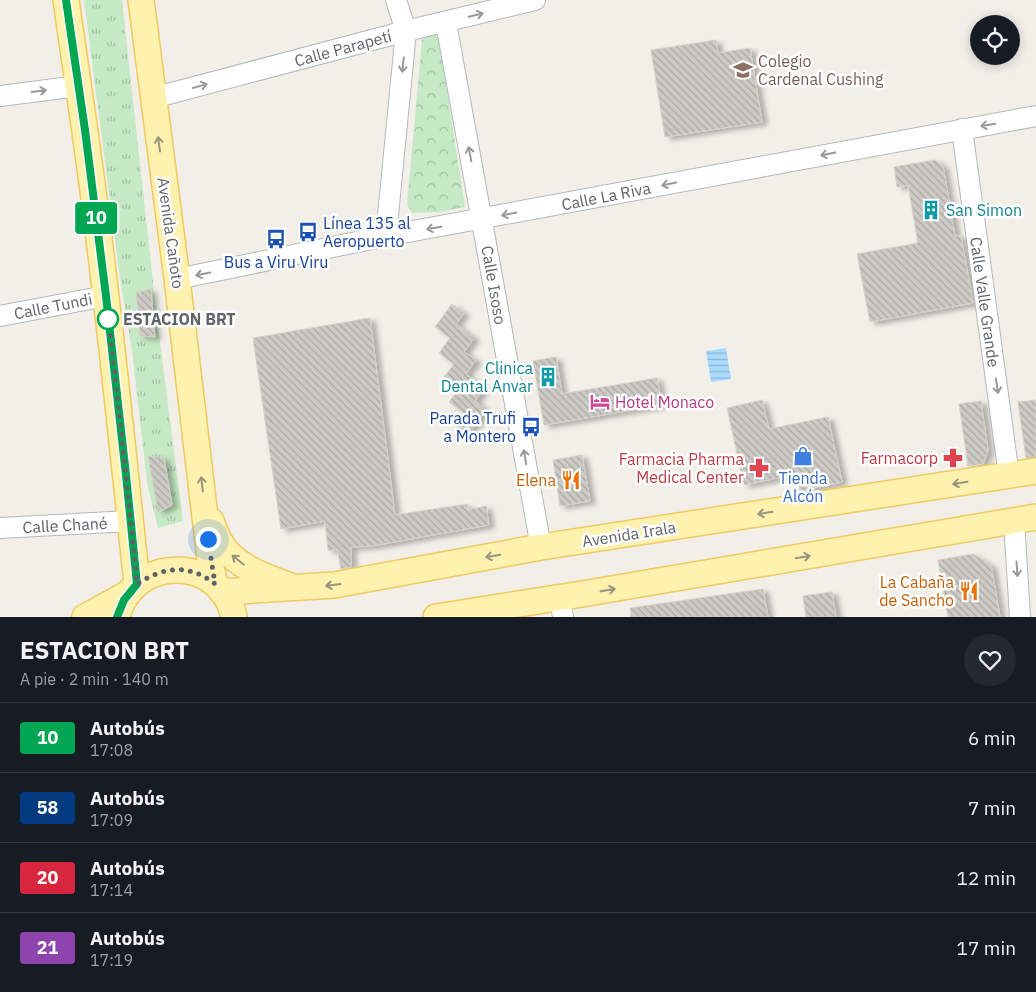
<!DOCTYPE html>
<html lang="es">
<meta charset="utf-8">
<style>
:root{--surface:#171b24;--page:#242831;--text:#f1f3f6;--muted:#9ea1a6;--line:#363941}
body{margin:0;font-family:"IBM Plex Sans",sans-serif;background:var(--page);color:var(--text);height:100vh;display:flex;flex-direction:column;font-size:19px;white-space:nowrap}
*{box-sizing:border-box;margin:0}
p{font-size:16px;color:var(--muted)}
.icon{flex:none;width:28px;height:28px;fill:none;stroke:currentColor;stroke-width:2;stroke-linecap:round;stroke-linejoin:round}
.map{position:relative;height:617px;overflow:hidden}
.drawer{display:flex;flex-direction:column;background:var(--surface);flex:1}
.drawer>*{flex:none}
.badge{padding:0 10px;border-radius:4px;font-size:18px;line-height:32px}
.fabs{position:absolute;left:970px;top:15px;display:grid;gap:10px}
.fabs a{display:grid;place-items:center;width:50px;height:50px;border-radius:50%;background:var(--surface);box-shadow:0 2px 12px #0003;font-size:25px}
.you{position:absolute;width:25px;height:25px;margin:-12px;border:4px solid #fff;border-radius:50%;background:#1a73e8;box-shadow:0 0 0 8px #1a73e833}
.map>.badge{position:absolute;translate:-50% -50%;box-shadow:0 0 0 2px #fff}
.round{display:grid;place-items:center;flex:none;width:52px;height:52px;border-radius:26px;background:var(--page)}
.headline{display:flex;align-items:center;justify-content:space-between;height:85px;padding:0 20px}
h1{font-size:24px;font-weight:700;line-height:38px}
ul{padding:0;list-style:none}
li{display:flex;align-items:center;gap:15px;height:70px;padding:0 20px;border-top:1px solid var(--line)}
li div{flex:1}
li b{display:block;font-size:19px}
li em{font-style:normal}
li .badge{min-width:55px;font-weight:700;text-align:center}
.map>svg:first-child{display:block}
.grass{fill:url(#grass-tufts)}
.park{fill:url(#park-crowns)}
.water{fill:url(#water-rules)}
.building{fill:url(#building-back-hatch);stroke:#d6d1c6;filter:url(#shadow)}
.lines{fill:none;stroke-linecap:round;stroke-linejoin:round}
.minor-casing{stroke:#b5b8bc;stroke-width:22}
.major-casing{stroke:#f2c960;stroke-width:28}
.minor{stroke:#fff;stroke-width:20}
.major{stroke:#fff2af;stroke-width:25}
.oneway{stroke:#979a9d}
.oneway2{stroke:#979581}
.line-casing{stroke:#fff;stroke-width:11}
.line{stroke:#00a651;stroke-width:8}
.walk{stroke:#5f6368;stroke-width:5;stroke-dasharray:0 9}
.stop-dot{fill:#fff;stroke:#00a651;stroke-width:2.5}
.labels{text-anchor:middle;stroke-width:5;stroke-linejoin:round;paint-order:stroke}
.street-label{font-size:16px;fill:#5f6368;stroke:#fff}
.education-label{font-size:16px;fill:#785e54;stroke:#fff;text-anchor:start}
.culture-label{font-size:16px;fill:#0d838f;stroke:#fff;text-anchor:start}
.transit-label{font-size:16px;fill:#164399;stroke:#fff;text-anchor:start}
.stop-label{font-size:16px;font-weight:bold;fill:#5f6368;stroke:#fff;text-anchor:start}
.hotel-label{font-size:16px;fill:#b23c85;stroke:#fff;text-anchor:start}
.health-label{font-size:16px;fill:#be3a42;stroke:#fff;text-anchor:end}
.shop-label{font-size:16px;fill:#366cbe;stroke:#fff}
.food-label{font-size:16px;fill:#c56008;stroke:#fff;text-anchor:end}
</style>
<div class="map">
<svg width="1036" height="617" viewBox="0 0 1036 617">
<defs>
<pattern id="grass-tufts" width="24" height="20" patternUnits="userSpaceOnUse" patternTransform="scale(1.25)"><rect width="24" height="20" fill="#c5e8c5"/><path d="M3 7l-1-3M5 7V3M7 7l1-3M15 17l-1-3M17 17v-4M19 17l1-3" fill="none" stroke="#a3c0a4"/></pattern>
<pattern id="park-crowns" width="20" height="18" patternUnits="userSpaceOnUse" patternTransform="scale(1.25)"><rect width="20" height="18" fill="#c5e8c5"/><path d="M2 6a3 3 0 1 1 6 0M12 15a3 3 0 1 1 6 0" fill="none" stroke="#a3c0a4"/></pattern>
<pattern id="water-rules" width="6" height="5" patternUnits="userSpaceOnUse" patternTransform="scale(1.25)"><rect width="6" height="5" fill="#aadaff"/><path d="M0 2.5h6" fill="none" stroke="#8eb4d2"/></pattern>
<pattern id="building-back-hatch" width="6" height="6" patternUnits="userSpaceOnUse" patternTransform="scale(1.25)"><rect width="6" height="6" fill="#cccac5"/><path d="M-1 5l2 2M0 0l6 6M5-1l2 2" fill="none" stroke="#a9a8a4"/></pattern>
<filter id="shadow"><feDropShadow dx="5.5" dy="3" stdDeviation="2.5" flood-color="#0004"/></filter>
</defs>
<rect width="100%" height="100%" fill="#f1efe8"/>
<path class="grass" d="M 84,0 L 122,0 L 157,319 L 183,521 L 158,528 L 147,483 L 132,350 L 120,278 Z"/>
<path class="park" d="M 430,30 L 439,39 L 465,207 L 439,212 L 412,213 L 407,204 L 422,40 Z"/>
<path class="water" d="M 726,348 L 731,379 L 711,382 L 706,351 Z"/>
<path class="building" d="M 716,40 L 718,53 L 750,48 L 762,122 L 665,137 L 651,50 Z
M 935,160 L 943,166 L 955,236 L 961,236 L 973,303 L 870,322 L 857,254 L 918,243 L 908,185 L 897,187 L 894,167 Z
M 151,289 L 155,337 L 140,336 L 136,293 Z
M 452,304 L 464,313 L 456,324 L 474,338 L 464,352 L 476,360 L 466,374 L 484,388 L 475,401 L 486,410 L 467,435 L 455,426 L 464,413 L 449,402 L 459,389 L 444,377 L 454,364 L 439,353 L 450,338 L 435,327 Z
M 370,318 L 395,515 L 467,504 L 468,510 L 486,506 L 489,525 L 372,546 L 351,547 L 351,567 L 341,569 L 337,549 L 328,551 L 325,521 L 281,529 L 253,338 Z
M 556,357 L 562,394 L 657,378 L 662,405 L 544,425 L 533,361 Z
M 762,400 L 769,429 L 828,417 L 842,482 L 800,491 L 797,474 L 744,485 L 727,408 Z
M 1036,400 L 1036,457 L 1026,458 L 1018,402 Z
M 981,401 L 988,451 L 983,464 L 968,466 L 959,404 Z
M 582,455 L 590,501 L 560,506 L 553,460 Z
M 148,456 L 164,458 L 172,505 L 158,512 Z
M 973,554 L 991,565 L 1000,617 L 948,617 L 938,560 Z
M 763,589 L 768,617 L 631,617 L 630,608 Z
M 832,592 L 836,617 L 806,617 L 803,596 Z"/>
<g class="lines">
<defs>
<path id="minor" d="M 446,23 L 541,547
M 0,96 L 78,86
M 153,98 L 406,31 L 535,0
M 962,129 L 1009,476
M 386,236 L 406,31 L 396,0
M 177,279 L 386,236 L 1036,116
M 0,316 L 106,296
M 1014,521 L 1020,617
M 0,528 L 130,521
M 560,598 L 563,617"/>
<path id="major" d="M 66,0 C 72,44 79,88 85,132 C 106,282 121,433 137,584
M 141,0 L 177,279 L 211,568 L 215,584
M 211,521 C 213,527 216,534 219,540 C 232,565 263,576 288,585
M 222,592 L 334,585 L 541,547 L 1036,471
M 85,617 L 127,594
M 117,617 C 132,555 221,554 234,617
M 436,617 L 576,595 L 1036,517"/>
</defs>
<use href="#minor" class="minor-casing"/>
<use href="#major" class="major-casing"/>
<use href="#minor" class="minor"/>
<use href="#major" class="major"/>
</g>
<defs><path id="oneway-shaft" d="M-6 0H5M1.5-3L5.5 0L1.5 3" fill="none" stroke-width="1.6" stroke-linecap="round" stroke-linejoin="round" transform="scale(1.25)"/></defs>
<g class="oneway">
<use href="#oneway-shaft" transform="translate(476 15) rotate(-14)"/>
<use href="#oneway-shaft" transform="translate(403 65) rotate(96)"/>
<use href="#oneway-shaft" transform="translate(200 86) rotate(-15)"/>
<use href="#oneway-shaft" transform="translate(39 91) rotate(-7)"/>
<use href="#oneway-shaft" transform="translate(988 125) rotate(170)"/>
<use href="#oneway-shaft" transform="translate(470 154) rotate(-100)"/>
<use href="#oneway-shaft" transform="translate(828 154) rotate(169)"/>
<use href="#oneway-shaft" transform="translate(669 184) rotate(169)"/>
<use href="#oneway-shaft" transform="translate(509 214) rotate(169)"/>
<use href="#oneway-shaft" transform="translate(434 228) rotate(170)"/>
<use href="#oneway-shaft" transform="translate(203 274) rotate(168)"/>
<use href="#oneway-shaft" transform="translate(997 386) rotate(82)"/>
<use href="#oneway-shaft" transform="translate(525 457) rotate(-100)"/>
<use href="#oneway-shaft" transform="translate(1017 569) rotate(86)"/>
</g>
<g class="oneway2">
<use href="#oneway-shaft" transform="translate(159 144) rotate(-98)"/>
<use href="#oneway-shaft" transform="translate(960 483) rotate(171)"/>
<use href="#oneway-shaft" transform="translate(202 484) rotate(-97)"/>
<use href="#oneway-shaft" transform="translate(765 513) rotate(171)"/>
<use href="#oneway-shaft" transform="translate(493 556) rotate(170)"/>
<use href="#oneway-shaft" transform="translate(803 557) rotate(-10)"/>
<use href="#oneway-shaft" transform="translate(238 560) rotate(-141)"/>
<use href="#oneway-shaft" transform="translate(333 585) rotate(173)"/>
<use href="#oneway-shaft" transform="translate(608 590) rotate(-10)"/>
</g>
<g class="lines">
<defs>
<path id="line" d="M 66,0 L 85,130 L 106,296 L 126,475 L 137,584 L 124,600 L 117,617"/>
</defs>
<use href="#line" class="line-casing"/>
<use href="#line" class="line"/>
<path class="walk" d="M 108,319 L 108,314 L 126,475 L 137,584 C 163,567 189,563 215,584 L 208,539"/>
</g>
<defs>
<symbol id="school-bare" viewBox="-9 -9 18 18"><path d="M0-5L7-2L0 1L-7-2ZM-4 1L0 2.5L4 1V4Q0 6-4 4Z" fill="#8d6e63" stroke="#fff" stroke-width="2.5" paint-order="stroke"/></symbol>
<symbol id="building-bare" viewBox="-9 -9 18 18"><path d="M-4-6H4V6H1V3H-1V6H-4ZM-2.5-4.3h1.7v1.8h-1.7ZM.8-4.3h1.7v1.8H.8ZM-2.5-1h1.7V.8h-1.7ZM.8-1h1.7V.8H.8Z" fill="#0f9aa8" stroke="#fff" stroke-width="2.5" paint-order="stroke"/></symbol>
<symbol id="bus-bare" viewBox="-9 -9 18 18"><path d="M-5-6H5V4H4V6H2V4H-2V6H-4V4H-5ZM-3.5-4V0h7V-4ZM-3.5 1.2v1.5H-2V1.2ZM2 1.2v1.5H3.5V1.2Z" fill="#1a4fb4" stroke="#fff" stroke-width="2.5" paint-order="stroke"/></symbol>
<symbol id="hotel-bare" viewBox="-9 -9 18 18"><path d="M-6-4.5h1.5V1H6V5H4.5V3h-9V5H-6ZM-4 0a1.8 1.8 0 1 1 3.6 0ZM.5 0V-2.5h3Q6-2.5 6 0Z" fill="#d1479c" stroke="#fff" stroke-width="2.5" paint-order="stroke"/></symbol>
<symbol id="shop-bare" viewBox="-9 -9 18 18"><path d="M-5-2.5h2.3a2.7 3.5 0 0 1 5.4 0H5L5.5 6h-11ZM-1.5-2.5h3a1.5 2.3 0 0 0-3 0Z" fill="#3f7fe0" stroke="#fff" stroke-width="2.5" paint-order="stroke"/></symbol>
<symbol id="pharmacy-bare" viewBox="-9 -9 18 18"><path d="M-2-6h4v4h4v4h-4v4h-4v-4h-4v-4h4Z" fill="#e0444e" stroke="#fff" stroke-width="2.5" paint-order="stroke"/></symbol>
<symbol id="restaurant-bare" viewBox="-9 -9 18 18"><path d="M-5-6h1v4h1v-4h1v4h1v-4h1v5L-1.5 .5V6h-2V.5L-5-1ZM5-6V6H3V1.5H1.5Q1.5-4 5-6Z" fill="#e8710a" stroke="#fff" stroke-width="2.5" paint-order="stroke"/></symbol>
</defs>
<g fill-rule="evenodd">
<use href="#school-bare" x="729" y="56" width="28" height="28"/>
<use href="#building-bare" x="917" y="196" width="28" height="28"/>
<use href="#bus-bare" x="294" y="218" width="28" height="28"/>
<use href="#bus-bare" x="262" y="225" width="28" height="28"/>
<use href="#building-bare" x="534" y="363" width="28" height="28"/>
<use href="#hotel-bare" x="586" y="388" width="28" height="28"/>
<use href="#bus-bare" x="517" y="413" width="28" height="28"/>
<use href="#shop-bare" x="789" y="442" width="28" height="28"/>
<use href="#pharmacy-bare" x="939" y="444" width="28" height="28"/>
<use href="#pharmacy-bare" x="745" y="454" width="28" height="28"/>
<use href="#restaurant-bare" x="557" y="466" width="28" height="28"/>
<use href="#restaurant-bare" x="955" y="577" width="28" height="28"/>
</g>
<circle class="stop-dot" cx="108" cy="319" r="10"/>
<g class="labels">
<g class="street-label">
<text transform="translate(343 48) rotate(-15)" y="6">Calle Parapetí</text>
<text transform="translate(606 196) rotate(-11)" y="6">Calle La Riva</text>
<text transform="translate(171 233) rotate(82)" y="6">Avenida Cañoto</text>
<text transform="translate(494 285) rotate(80)" y="6">Calle Isoso</text>
<text transform="translate(985 302) rotate(82)" y="6">Calle Valle Grande</text>
<text transform="translate(53 306) rotate(-11)" y="6">Calle Tundi</text>
<text transform="translate(65 525) rotate(-3)" y="6">Calle Chané</text>
<text transform="translate(629 534) rotate(-9)" y="6">Avenida Irala</text>
</g>
<g class="education-label">
<text x="758" y="67">Colegio<tspan x="758" dy="18">Cardenal Cushing</tspan></text>
</g>
<g class="culture-label">
<text x="946" y="216">San Simon</text>
<text x="533" y="374" text-anchor="end">Clinica<tspan x="533" dy="18">Dental Anvar</tspan></text>
</g>
<g class="transit-label">
<text x="323" y="229">Línea 135 al<tspan x="323" dy="18">Aeropuerto</tspan></text>
<text x="276" y="268" text-anchor="middle">Bus a Viru Viru</text>
<text x="516" y="424" text-anchor="end">Parada Trufi<tspan x="516" dy="18">a Montero</tspan></text>
</g>
<g class="stop-label">
<text x="123" y="325">ESTACION BRT</text>
</g>
<g class="hotel-label">
<text x="615" y="408">Hotel Monaco</text>
</g>
<g class="health-label">
<text x="938" y="464">Farmacorp</text>
<text x="744" y="465">Farmacia Pharma<tspan x="744" dy="18">Medical Center</tspan></text>
</g>
<g class="shop-label">
<text x="803" y="484">Tienda<tspan x="803" dy="18">Alcón</tspan></text>
</g>
<g class="food-label">
<text x="556" y="486">Elena</text>
<text x="954" y="588">La Cabaña<tspan x="954" dy="18">de Sancho</tspan></text>
</g>
</g>
</svg>
<div class="fabs">
<a><svg class="icon" aria-label="locate" viewBox="0 0 24 24"><circle cx="12" cy="12" r="6"/><path d="M12 2v4M12 18v4M2 12h4M18 12h4"/></svg></a>
</div>
<div class="you" style="left:208px;top:539px"></div>
<b class="badge" style="left:96px;top:218px;background:#00a651;color:#fff">10</b>
</div>
<section class="drawer">
<div class="headline"><div><h1>ESTACION BRT</h1><p>A pie · 2 min · 140 m</p></div><a class="round"><svg class="icon" aria-label="heart" viewBox="0 0 24 24"><path d="M12 20l-8-8c-3-5 5-10 8-4 3-6 11-1 8 4z"/></svg></a></div>
<ul>
<li><span class="badge" style="background:#00a651;color:#fff">10</span><div><b>Autobús</b><p>17:08</p></div><em>6 min</em></li>
<li><span class="badge" style="background:#003b80;color:#fff">58</span><div><b>Autobús</b><p>17:09</p></div><em>7 min</em></li>
<li><span class="badge" style="background:#d7263d;color:#fff">20</span><div><b>Autobús</b><p>17:14</p></div><em>12 min</em></li>
<li><span class="badge" style="background:#8e44ad;color:#fff">21</span><div><b>Autobús</b><p>17:19</p></div><em>17 min</em></li>
</ul>
</section>
